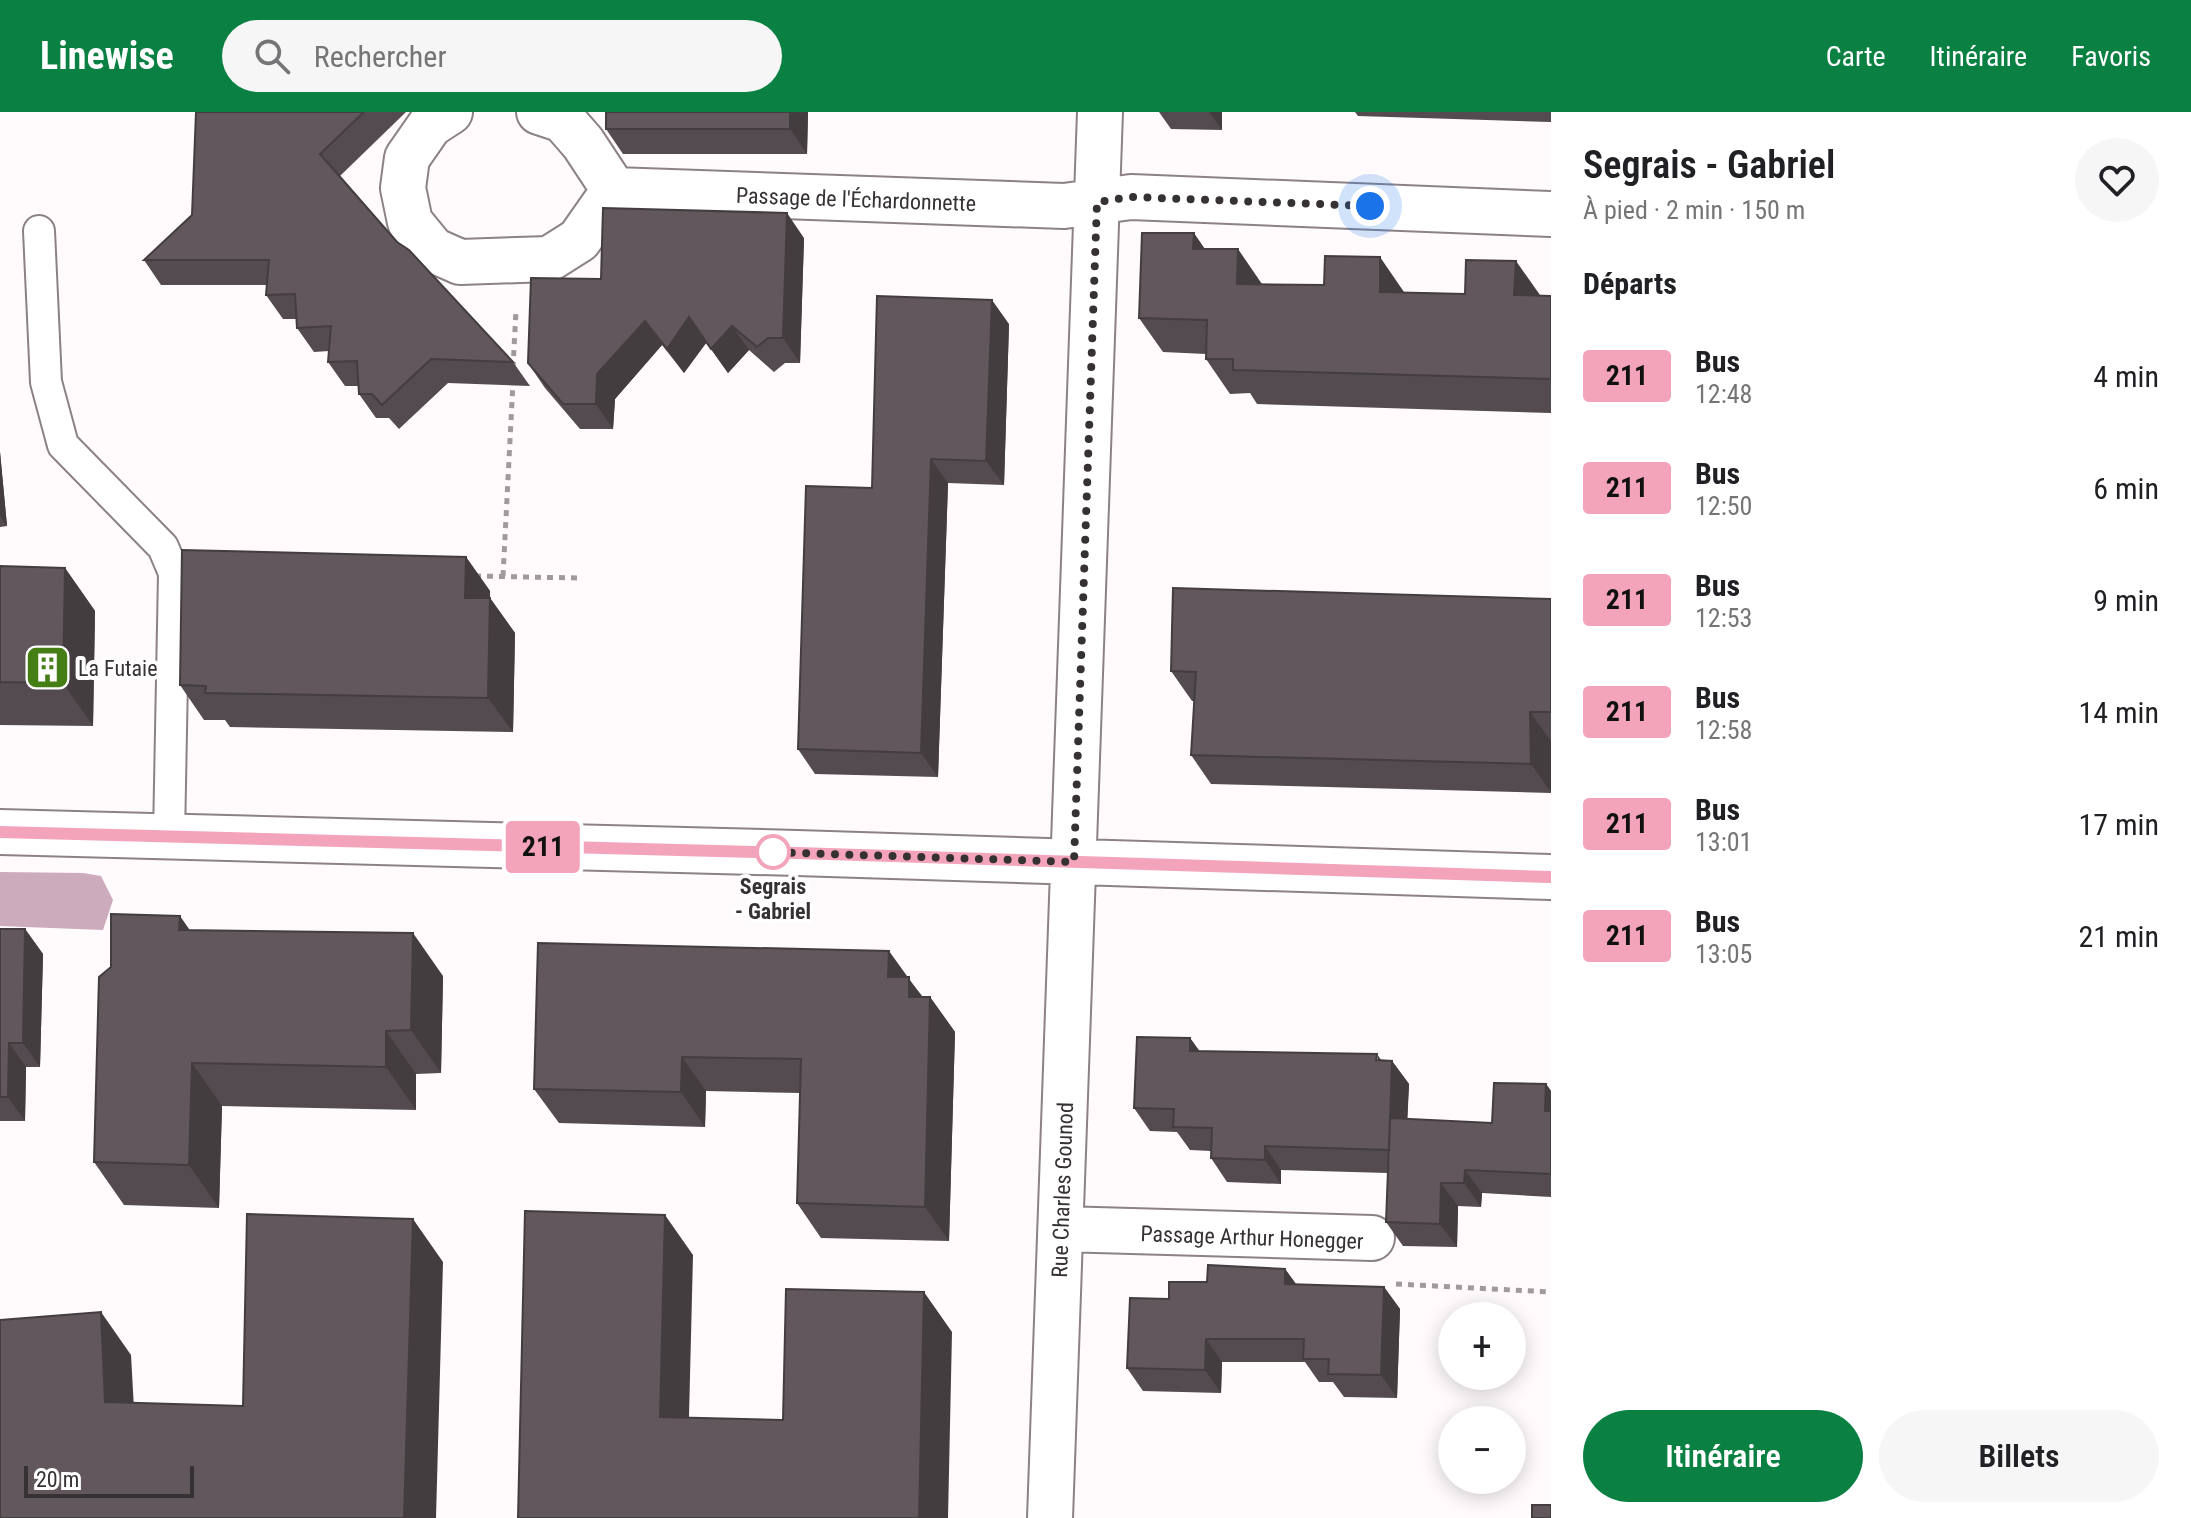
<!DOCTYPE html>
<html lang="fr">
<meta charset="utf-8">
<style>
:root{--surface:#fff;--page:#f6f6f6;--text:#202124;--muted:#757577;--accent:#0b8043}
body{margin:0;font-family:"Roboto Condensed",sans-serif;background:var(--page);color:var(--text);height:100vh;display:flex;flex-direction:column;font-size:30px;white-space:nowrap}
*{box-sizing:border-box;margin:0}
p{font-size:26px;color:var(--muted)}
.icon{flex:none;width:44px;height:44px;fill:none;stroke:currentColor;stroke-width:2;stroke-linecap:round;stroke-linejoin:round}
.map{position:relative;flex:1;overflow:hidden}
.drawer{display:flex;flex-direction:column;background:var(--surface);width:640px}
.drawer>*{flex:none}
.badge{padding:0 16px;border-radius:6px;font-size:28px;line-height:52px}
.tools{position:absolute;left:1438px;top:1190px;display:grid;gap:16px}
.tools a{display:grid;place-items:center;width:88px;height:88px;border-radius:50%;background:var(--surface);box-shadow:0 4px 20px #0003;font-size:40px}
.scale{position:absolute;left:24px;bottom:20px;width:170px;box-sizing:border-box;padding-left:8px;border:4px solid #363133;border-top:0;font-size:22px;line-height:28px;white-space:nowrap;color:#363133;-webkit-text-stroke:6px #fff;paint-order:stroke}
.you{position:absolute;width:40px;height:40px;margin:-20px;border:6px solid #fff;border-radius:50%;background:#1a73e8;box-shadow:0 0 0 12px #1a73e833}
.map>.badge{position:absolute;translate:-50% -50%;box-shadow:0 0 0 4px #fff}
h2{padding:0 32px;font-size:30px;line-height:72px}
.round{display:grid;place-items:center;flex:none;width:84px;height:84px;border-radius:42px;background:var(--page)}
.summary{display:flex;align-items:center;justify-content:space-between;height:136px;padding:0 32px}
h1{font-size:38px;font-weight:600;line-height:60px}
.button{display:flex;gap:16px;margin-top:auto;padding:16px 32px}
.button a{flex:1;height:92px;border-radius:48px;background:var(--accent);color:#fff;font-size:32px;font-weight:600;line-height:92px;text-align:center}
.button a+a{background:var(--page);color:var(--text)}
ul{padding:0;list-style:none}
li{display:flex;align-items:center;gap:24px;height:112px;padding:0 32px}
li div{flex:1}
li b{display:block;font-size:30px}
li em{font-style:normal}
li .badge{min-width:88px;font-weight:700;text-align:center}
header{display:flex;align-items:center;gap:48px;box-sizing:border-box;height:112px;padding:0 40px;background:var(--accent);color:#fff}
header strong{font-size:38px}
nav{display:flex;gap:44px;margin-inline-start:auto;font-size:28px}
.search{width:560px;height:72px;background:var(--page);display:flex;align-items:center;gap:20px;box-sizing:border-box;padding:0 28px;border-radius:44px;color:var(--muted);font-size:30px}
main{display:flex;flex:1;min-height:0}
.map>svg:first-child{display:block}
.forest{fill:#ccabbd}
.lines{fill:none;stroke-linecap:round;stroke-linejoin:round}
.lane-casing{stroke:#8c8187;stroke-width:34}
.street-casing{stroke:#8c8187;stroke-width:48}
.path{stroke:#9f9a9c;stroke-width:5;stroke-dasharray:6 6;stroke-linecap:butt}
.lane{stroke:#fff;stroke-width:30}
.street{stroke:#fff;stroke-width:44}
.wall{fill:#534b4f}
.shaded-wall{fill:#443d40}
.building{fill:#61575c;stroke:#443d40;stroke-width:2}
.line-casing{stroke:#fff;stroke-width:18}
.line{stroke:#f3a4ba;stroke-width:12}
.walk{stroke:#363133;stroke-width:8;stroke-dasharray:0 14.4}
.stop-dot{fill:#fff;stroke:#f3a4ba;stroke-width:4}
.labels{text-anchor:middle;stroke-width:8;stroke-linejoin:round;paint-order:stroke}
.street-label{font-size:22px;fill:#363133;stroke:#fff}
.poi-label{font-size:22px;fill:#363133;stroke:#fff;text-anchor:start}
.stop-label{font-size:22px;font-weight:bold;fill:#363133;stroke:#fff}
</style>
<header>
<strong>Linewise</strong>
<div class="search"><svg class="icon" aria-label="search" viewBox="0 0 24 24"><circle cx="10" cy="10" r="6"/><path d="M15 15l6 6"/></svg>Rechercher</div>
<nav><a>Carte</a><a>Itinéraire</a><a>Favoris</a></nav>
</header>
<main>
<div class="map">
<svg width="1551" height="1406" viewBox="0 0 1551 1406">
<rect width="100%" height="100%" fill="#fffafc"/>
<path class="forest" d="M 0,760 L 83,761 L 101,764 L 113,788 L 103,818 L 0,814 Z"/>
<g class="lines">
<defs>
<path id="lane" d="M 39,119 L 46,270 L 63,333 L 163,435 L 174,461 L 169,725"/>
<path id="street" d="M 450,0 L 430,13 L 407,46 L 403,76 L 410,110 L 433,138 L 460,150 L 549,147 L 579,128 L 614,78
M 539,0 L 563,8 L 583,31 L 614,78
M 614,78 L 1064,94 L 1131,85 L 1551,102
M 0,720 L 797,741 L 1551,765
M 1061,1117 L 1372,1126
M 1050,1406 L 1100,0"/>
</defs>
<use href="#lane" class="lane-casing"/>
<use href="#street" class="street-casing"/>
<path class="path" d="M 513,256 L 516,198
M 475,464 L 579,466
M 503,464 L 513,270
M 1396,1172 L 1551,1180"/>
<use href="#lane" class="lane"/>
<use href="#street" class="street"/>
</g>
<path class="wall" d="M 196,0 L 406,0 L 340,64 L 397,130 L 513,250 L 530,274 L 448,271 L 399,317 L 389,306 L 376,306 L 359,282 L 359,274 L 345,274 L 328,250 L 329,239 L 314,240 L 297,216 L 297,207 L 283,207 L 266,183 L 267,173 L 161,173 L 144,148 L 192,103 Z
M 808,0 L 807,42 L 623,42 L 606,17 Z
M 1159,0 L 1222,0 L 1222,18 L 1171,17 Z
M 1355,0 L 1551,0 L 1551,10 L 1358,4 Z
M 804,126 L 800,251 L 785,251 L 774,260 L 749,238 L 728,261 L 706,230 L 684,261 L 662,233 L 615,287 L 613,317 L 580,317 L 545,276 L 528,251 L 601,167 Z
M 1205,137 L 1262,172 L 1404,180 L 1551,184 L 1551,301 L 1257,292 L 1250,281 L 1230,282 L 1206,247 L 1206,242 L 1163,240 L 1139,206 Z
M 1009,212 L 1004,373 L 948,371 L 938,665 L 815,662 L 798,637 L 872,376 Z
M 0,340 L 7,414 L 0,415 Z
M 466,445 L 490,479 L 490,486 L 515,521 L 513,620 L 230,615 L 225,608 L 204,608 L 180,573 Z
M 0,454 L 65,456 L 95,499 L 93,614 L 0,613 Z
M 1551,487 L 1551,681 L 1211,672 L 1191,643 L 1194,589 L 1192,589 L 1171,559 Z
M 0,817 L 25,817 L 43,842 L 40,955 L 26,955 L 25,1009 L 0,1009 Z
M 190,818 L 443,864 L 441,961 L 416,962 L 416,998 L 222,994 L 219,1096 L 124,1093 L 94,1050 Z
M 907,865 L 923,885 L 930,885 L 955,920 L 949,1129 L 821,1126 L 797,1091 L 800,981 L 706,979 L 705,1015 L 559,1011 L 534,977 Z
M 1190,926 L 1199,939 L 1392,949 L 1409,972 L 1407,1007 L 1492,1011 L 1546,972 L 1551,979 L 1551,1085 L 1482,1081 L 1481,1095 L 1458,1094 L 1457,1135 L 1403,1134 L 1386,1110 L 1388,1061 L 1281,1058 L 1281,1072 L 1227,1070 L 1211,1046 L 1211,1039 L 1190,1038 L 1177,1020 L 1150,1019 L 1134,996 Z
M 1285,1157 L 1296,1172 L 1384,1175 L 1400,1197 L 1397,1286 L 1344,1285 L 1333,1270 L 1319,1270 L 1305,1250 L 1222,1250 L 1221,1281 L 1143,1279 L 1127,1256 L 1169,1187 L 1207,1170 Z"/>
<path class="shaded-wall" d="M 790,0 L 808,0 L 807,42 L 790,17 Z
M 1209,0 L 1222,0 L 1222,18 Z
M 787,101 L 804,126 L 800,251 L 783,226 Z
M 1194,121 L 1218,156 L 1193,137 Z
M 1238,137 L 1262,172 L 1237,172 Z
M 1380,145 L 1404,180 L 1380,180 Z
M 1516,149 L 1540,183 L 1514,183 Z
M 992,188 L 1009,212 L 1004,373 L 986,349 Z
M 689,205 L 707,230 L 684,261 L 667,237 Z
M 645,209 L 662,233 L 615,287 L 613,317 L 596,292 L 597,262 Z
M 732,214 L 749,238 L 728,261 L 711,237 Z
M 0,340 L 7,414 L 0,404 Z
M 931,347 L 948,371 L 938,665 L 921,641 Z
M 466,445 L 490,479 L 489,520 L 465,486 Z
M 65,456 L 95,499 L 93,614 L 63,571 Z
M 490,486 L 515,521 L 513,620 L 488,586 Z
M 1530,600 L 1551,629 L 1551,680 L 1531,652 Z
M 180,804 L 210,847 L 179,818 Z
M 25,817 L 43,842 L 40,955 L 23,931 Z
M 413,821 L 443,864 L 441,961 L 411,918 Z
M 889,839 L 930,896 L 930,885 L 955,920 L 949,1129 L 925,1095 L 888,865 Z
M 386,919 L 416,962 L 416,998 L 386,955 Z
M 1190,926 L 1207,949 L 1190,939 Z
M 9,931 L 26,955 L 25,1009 L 8,985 Z
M 1377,942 L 1392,964 L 1392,949 L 1409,972 L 1405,1062 L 1389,1038 Z
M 682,945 L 706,979 L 705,1015 L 681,980 Z
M 192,951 L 222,994 L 219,1096 L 189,1053 Z
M 1546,972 L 1551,979 L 1551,1008 L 1545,999 Z
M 1265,1034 L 1281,1058 L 1281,1072 L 1265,1048 Z
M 1465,1058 L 1482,1081 L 1481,1095 L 1464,1071 Z
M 1441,1071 L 1458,1094 L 1457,1135 L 1440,1112 Z
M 665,1103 L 693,1143 L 688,1345 L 660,1305 Z
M 413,1107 L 443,1150 L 436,1406 L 404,1406 Z
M 1285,1157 L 1301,1179 L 1285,1172 Z
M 1384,1175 L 1400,1197 L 1397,1286 L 1381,1263 Z
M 924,1180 L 952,1220 L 948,1406 L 919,1406 Z
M 101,1200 L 131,1243 L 136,1333 L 105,1290 Z
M 1206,1227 L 1222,1250 L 1221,1281 L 1205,1258 Z"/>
<path class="building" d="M 196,0 L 364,0 L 320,42 L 397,130 L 409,138 L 513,250 L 431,247 L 382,293 L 372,282 L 359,282 L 357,249 L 328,250 L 331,214 L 297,216 L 295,182 L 266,183 L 269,148 L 144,148 L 192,103 Z
M 606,0 L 790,0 L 790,17 L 606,17 Z
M 603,96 L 787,101 L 783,226 L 768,226 L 757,235 L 732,214 L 711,237 L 689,205 L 667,237 L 645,209 L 597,262 L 596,292 L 563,292 L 528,251 L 531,166 L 601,167 Z
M 1142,121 L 1194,121 L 1193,137 L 1238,137 L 1237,172 L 1324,173 L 1325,144 L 1380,145 L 1380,180 L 1465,182 L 1466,148 L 1516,149 L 1514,183 L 1551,184 L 1551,267 L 1233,258 L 1233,247 L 1206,247 L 1207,208 L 1139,206 Z
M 877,184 L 992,188 L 986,349 L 931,347 L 921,641 L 798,637 L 806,374 L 872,376 Z
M 182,438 L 466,445 L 465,486 L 490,486 L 488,586 L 205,581 L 206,574 L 180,573 Z
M 0,454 L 65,456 L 63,571 L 0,570 Z
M 1173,476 L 1551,487 L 1551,600 L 1530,600 L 1531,652 L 1191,643 L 1196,560 L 1171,559 Z
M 111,802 L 180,804 L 179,818 L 413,821 L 411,918 L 386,919 L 386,955 L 192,951 L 189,1053 L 94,1050 L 99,865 L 111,855 Z
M 0,817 L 25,817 L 23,931 L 9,931 L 8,985 L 0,985 Z
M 538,831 L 889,839 L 888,865 L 909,865 L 909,885 L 930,885 L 925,1095 L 797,1091 L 801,947 L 682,945 L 681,980 L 534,977 Z
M 1137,925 L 1190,926 L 1190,939 L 1377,942 L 1376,948 L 1392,949 L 1389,1038 L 1265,1034 L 1265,1048 L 1211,1046 L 1212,1016 L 1173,1015 L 1174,997 L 1134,996 Z
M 1494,971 L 1546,972 L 1545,999 L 1551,999 L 1551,1062 L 1465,1058 L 1464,1071 L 1441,1071 L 1440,1112 L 1386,1110 L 1390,1006 L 1492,1011 Z
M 525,1099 L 665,1103 L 660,1305 L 783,1308 L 786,1177 L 924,1180 L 919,1406 L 518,1406 Z
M 247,1102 L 413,1107 L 404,1406 L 0,1406 L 0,1208 L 101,1200 L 105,1290 L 243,1294 Z
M 1208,1153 L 1285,1157 L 1285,1172 L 1384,1175 L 1381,1263 L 1328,1262 L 1329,1247 L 1303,1247 L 1304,1227 L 1206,1227 L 1205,1258 L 1127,1256 L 1130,1186 L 1169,1187 L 1169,1170 L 1207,1170 Z
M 1532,1393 L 1551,1393 L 1551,1406 L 1532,1406 Z"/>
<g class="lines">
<defs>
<path id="line" d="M 0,720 L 797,741 L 1551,765"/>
</defs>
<use href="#line" class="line-casing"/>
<use href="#line" class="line"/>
<path class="walk" d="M 773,740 L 768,740 L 1074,750 L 1097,90 L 1131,85 L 1370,94"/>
</g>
<defs>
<symbol id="building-square" viewBox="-11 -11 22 22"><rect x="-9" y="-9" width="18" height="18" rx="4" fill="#467e16" stroke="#fff"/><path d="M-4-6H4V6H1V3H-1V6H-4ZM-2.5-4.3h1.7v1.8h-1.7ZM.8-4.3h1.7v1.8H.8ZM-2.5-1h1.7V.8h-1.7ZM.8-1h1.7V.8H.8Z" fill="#fff"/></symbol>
</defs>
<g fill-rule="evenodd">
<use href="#building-square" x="22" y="530" width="51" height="51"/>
</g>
<circle class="stop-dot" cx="773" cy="740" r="16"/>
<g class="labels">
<g class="street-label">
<text transform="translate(856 87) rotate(2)" y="8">Passage de l'Échardonnette</text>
<text transform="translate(1062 1078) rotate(-88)" y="8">Rue Charles Gounod</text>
<text transform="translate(1252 1125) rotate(2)" y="8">Passage Arthur Honegger</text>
</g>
<g class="poi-label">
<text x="78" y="564">La Futaie</text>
</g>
<g class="stop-label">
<text x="773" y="782">Segrais<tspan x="773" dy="25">- Gabriel</tspan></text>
</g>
</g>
</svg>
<div class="tools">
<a>+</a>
<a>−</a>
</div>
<div class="scale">20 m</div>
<div class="you" style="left:1370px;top:94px"></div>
<b class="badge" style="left:543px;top:735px;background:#f3a4ba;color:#111">211</b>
</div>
<section class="drawer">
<div class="summary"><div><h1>Segrais - Gabriel</h1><p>À pied · 2 min · 150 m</p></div><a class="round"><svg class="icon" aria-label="heart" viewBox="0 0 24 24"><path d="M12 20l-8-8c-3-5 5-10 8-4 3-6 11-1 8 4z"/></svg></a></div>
<h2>Départs</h2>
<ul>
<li><span class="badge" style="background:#f3a4ba;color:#111">211</span><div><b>Bus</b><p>12:48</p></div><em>4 min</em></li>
<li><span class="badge" style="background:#f3a4ba;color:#111">211</span><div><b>Bus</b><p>12:50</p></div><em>6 min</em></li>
<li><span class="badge" style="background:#f3a4ba;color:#111">211</span><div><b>Bus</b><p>12:53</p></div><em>9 min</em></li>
<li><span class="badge" style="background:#f3a4ba;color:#111">211</span><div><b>Bus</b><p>12:58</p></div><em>14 min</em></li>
<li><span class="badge" style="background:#f3a4ba;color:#111">211</span><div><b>Bus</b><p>13:01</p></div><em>17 min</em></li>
<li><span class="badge" style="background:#f3a4ba;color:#111">211</span><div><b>Bus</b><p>13:05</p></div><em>21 min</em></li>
</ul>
<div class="button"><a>Itinéraire</a><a>Billets</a></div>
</section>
</main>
